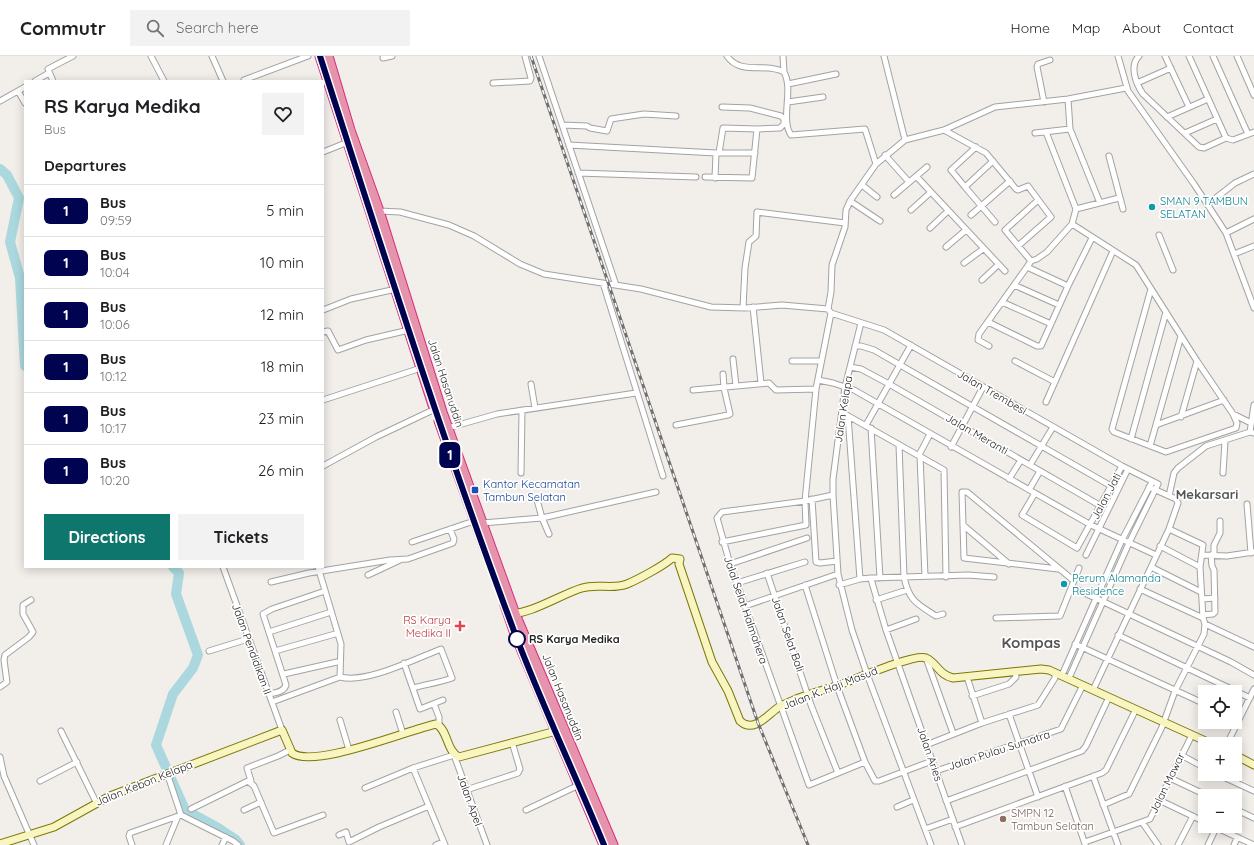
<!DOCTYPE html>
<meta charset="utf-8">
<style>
:root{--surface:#fff;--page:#f2f2f2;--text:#202124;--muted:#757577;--line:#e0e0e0;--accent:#0f766e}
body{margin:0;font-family:Quicksand,sans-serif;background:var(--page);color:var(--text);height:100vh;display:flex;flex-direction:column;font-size:15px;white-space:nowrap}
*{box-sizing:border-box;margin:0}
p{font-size:13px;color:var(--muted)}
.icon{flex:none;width:22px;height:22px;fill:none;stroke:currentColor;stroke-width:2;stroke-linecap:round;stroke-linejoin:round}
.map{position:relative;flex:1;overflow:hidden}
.side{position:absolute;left:24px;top:24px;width:300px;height:488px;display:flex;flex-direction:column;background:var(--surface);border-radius:0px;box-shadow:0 2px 10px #0003}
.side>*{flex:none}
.badge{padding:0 8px;border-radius:6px;font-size:14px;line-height:26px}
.buttons{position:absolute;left:1198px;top:629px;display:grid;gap:8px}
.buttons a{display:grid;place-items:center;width:44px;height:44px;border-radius:0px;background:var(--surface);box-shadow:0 2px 10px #0003;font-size:20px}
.map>.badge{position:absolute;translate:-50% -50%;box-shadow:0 0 0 2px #fff}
h2{padding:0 20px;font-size:15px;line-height:36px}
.round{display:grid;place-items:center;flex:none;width:42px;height:42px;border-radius:0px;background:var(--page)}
.head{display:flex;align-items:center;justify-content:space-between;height:68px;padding:0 20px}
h1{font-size:19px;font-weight:800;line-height:30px}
.primary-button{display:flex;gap:8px;margin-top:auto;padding:8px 20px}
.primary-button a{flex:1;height:46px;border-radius:0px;background:var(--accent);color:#fff;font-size:16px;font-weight:800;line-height:46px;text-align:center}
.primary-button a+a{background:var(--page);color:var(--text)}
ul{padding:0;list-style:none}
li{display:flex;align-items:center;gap:12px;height:52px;padding:0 20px;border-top:1px solid var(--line)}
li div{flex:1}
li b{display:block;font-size:15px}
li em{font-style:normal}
li .badge{min-width:44px;font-weight:700;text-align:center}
header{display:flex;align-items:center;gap:24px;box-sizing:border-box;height:56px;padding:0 20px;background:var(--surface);border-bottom:1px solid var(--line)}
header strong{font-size:19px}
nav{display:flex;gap:22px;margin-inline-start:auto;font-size:14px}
.search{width:280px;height:36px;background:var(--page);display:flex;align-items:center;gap:10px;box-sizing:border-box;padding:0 14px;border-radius:0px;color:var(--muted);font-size:15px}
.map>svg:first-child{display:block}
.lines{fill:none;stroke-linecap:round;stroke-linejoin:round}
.river{stroke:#abd8de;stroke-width:10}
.street-casing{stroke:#a3a3a3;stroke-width:7}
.secondary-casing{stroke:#7a7907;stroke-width:9}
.highway-casing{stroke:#d82d7c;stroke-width:11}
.street{stroke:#fff;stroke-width:5}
.secondary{stroke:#f9f5c0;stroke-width:7}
.highway{stroke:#e693ad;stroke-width:9}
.rail-casing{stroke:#707070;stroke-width:3}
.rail{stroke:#fff;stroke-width:1.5;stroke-dasharray:4.5;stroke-linecap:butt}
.line-casing{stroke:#fff;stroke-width:9}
.line{stroke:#000350;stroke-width:6}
.culture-dot{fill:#0f9aa8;stroke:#fff;stroke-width:1.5}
.transit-dot{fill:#1a4fb4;stroke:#fff;stroke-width:1.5}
.health-dot{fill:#e0444e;stroke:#fff;stroke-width:1.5}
.stop-dot{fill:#fff;stroke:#000350;stroke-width:2}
.education-dot{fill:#8d6e63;stroke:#fff;stroke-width:1.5}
.labels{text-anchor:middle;stroke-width:3.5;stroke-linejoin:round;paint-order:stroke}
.culture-label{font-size:11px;fill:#0d838f;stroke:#fff;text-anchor:start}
.street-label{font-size:11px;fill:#222;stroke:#fff}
.transit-label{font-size:11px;fill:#164399;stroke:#fff;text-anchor:start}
.health-label{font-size:11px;fill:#be3a42;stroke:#fff;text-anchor:end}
.stop-label{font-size:11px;font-weight:bold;fill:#222;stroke:#fff;text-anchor:start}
.education-label{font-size:11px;fill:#785e54;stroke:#fff;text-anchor:start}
.quarter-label{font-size:13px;font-weight:bold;fill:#555;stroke:#fff}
.district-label{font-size:15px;font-weight:bold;fill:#555;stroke:#fff}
</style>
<header>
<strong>Commutr</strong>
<div class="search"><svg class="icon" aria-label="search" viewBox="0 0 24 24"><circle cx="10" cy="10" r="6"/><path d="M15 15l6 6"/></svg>Search here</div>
<nav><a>Home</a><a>Map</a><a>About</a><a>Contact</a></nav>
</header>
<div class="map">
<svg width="1254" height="789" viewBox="0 0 1254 789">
<rect width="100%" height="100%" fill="#f2eee9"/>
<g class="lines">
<path class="river" d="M 0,113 L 7,119 L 19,142 L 10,186 L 20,222 L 25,310
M 173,511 L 179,517 L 176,538 L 198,599 L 193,612 L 173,638 L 156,689 L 185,754 L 218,772 L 236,784 L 240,789"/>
<defs>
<path id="street" d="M 151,0 L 164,25
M 212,0 L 223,25
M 539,0 L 616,229
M 727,0 C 741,20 766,6 784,16 C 794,34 780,63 791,79 L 865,73 L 876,108
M 783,0 L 784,16
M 884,0 L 905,84
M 1118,0 L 1128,35 L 1194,128 L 1226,177 L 1254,252
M 1139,0 C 1129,10 1136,28 1143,38 L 1199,91 L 1204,92 L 1226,82 L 1233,84 L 1254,76
M 1165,0 L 1189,51
M 1189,0 L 1226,82
M 1213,0 L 1248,78
M 1237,0 L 1254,39
M 383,2 L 392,0
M 244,24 L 308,0
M 35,25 L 49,17
M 53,25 L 48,13 L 73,0
M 493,27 L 530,25 L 531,22 L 525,0
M 1137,27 L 1171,12
M 788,28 L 836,18
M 18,35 L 25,47
M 1068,43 L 1070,73 L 1100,147
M 0,45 L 25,31
M 788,46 L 823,41
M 1044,46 L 1037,11 L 1038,8 L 1050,4
M 722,51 L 750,52 L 781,60 L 784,63 L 784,68 L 780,72 L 757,73
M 1167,61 L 1208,43
M 562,69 L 587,70 L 590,72 L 607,75 L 611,63 L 644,58 L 676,60
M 944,74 L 986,97 L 1016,133 L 1018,134 L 1028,130 L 1051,161 L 1018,190
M 1035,77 L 1070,73
M 1185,77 L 1217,63
M 569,89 L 716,97 L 755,97
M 976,91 L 951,114 L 965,131 L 993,105
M 323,96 L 348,86
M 885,99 L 909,126
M 1109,100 L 1123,153
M 578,117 L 696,121
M 916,120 L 1005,215
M 705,121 L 752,122 L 757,73 L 723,72 L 719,97
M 715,122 L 716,97
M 862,129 L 877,141
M 965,131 L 995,166
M 894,139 L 927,111
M 850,145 L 880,165
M 1208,148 L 1235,127 L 1254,118
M 1076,153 L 1119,142
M 911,154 L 931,136
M 379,155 L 400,156 L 449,169 L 474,180 L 520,208 L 544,218 L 641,233 L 711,251 L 745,252 L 782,249 L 828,253
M 971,159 L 1010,125
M 1072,168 L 1136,209 L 1197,305 L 1233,358 L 1237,367 L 1236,372 L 1166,396 L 1114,376 L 1112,373 L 1151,233
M 930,172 L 948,155
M 1226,177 L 1254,163
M 1159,179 L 1173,214
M 946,191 L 966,174
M 1234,198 L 1254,190
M 1031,205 L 1005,174 L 1037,145
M 964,207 L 983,193
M 1027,211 L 1068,230
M 982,224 L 998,209
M 603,227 L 663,420
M 1014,229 L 1059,249
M 1002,246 L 1051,268
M 753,251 L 761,327
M 743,252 L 745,212 L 749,186 L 756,180 L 757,156 L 845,167
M 323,254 L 351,243 L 396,233
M 988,266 L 1037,290 L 1041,290 L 1068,230 L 1092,182
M 861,267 L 845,331 L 833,423 L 833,439 L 838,518 L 852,574 L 867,618 L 931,789
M 323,276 L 328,275 L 338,294 L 366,284 L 409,274
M 855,290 L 861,290 L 874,294 L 1111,430
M 989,290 L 978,284 L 979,278 L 1027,211 L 1031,205 L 1037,203 L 1047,196 L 1072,168 L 1076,153 L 1046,76
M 733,303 L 736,330
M 792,305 L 821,305
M 1015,305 L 1055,326
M 850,311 L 861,313 L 889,328 L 1101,450
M 818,324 L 833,327 L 854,334 L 1091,469 L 1156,499
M 531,328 L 535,352
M 693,334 L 769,327 L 776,334 L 816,333
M 323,344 L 421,312
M 1046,346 L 1113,195
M 843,357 L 944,414 L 946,521
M 1233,358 L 1251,367
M 848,360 L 860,523
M 1181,361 L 1197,305
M 676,369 L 728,359 L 730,358 L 724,332 L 723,318
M 866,369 L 911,289
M 1156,369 L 1224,344
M 448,372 L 497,358 L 636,337
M 871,372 L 880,522
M 1250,376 L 1254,349
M 1131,383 L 1166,256
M 899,389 L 904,521 C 909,545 917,548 936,560 L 943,558
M 1150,390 L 1181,280
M 951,391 L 983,331
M 919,399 L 930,378
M 920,400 L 925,520
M 1030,409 L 1053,371
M 323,410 L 376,381 L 435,353
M 521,417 L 522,354
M 1223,417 L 1225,385
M 1009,423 L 1021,404
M 1029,434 L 1040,415
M 1035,437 L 1022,459 L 1077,492 L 1122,410
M 833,439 L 805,445 L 722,456 L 717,462 L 730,508 L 809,729 L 865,706
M 1169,440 L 1174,417 L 1178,412 L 1206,390 L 1250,376 L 1254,377
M 812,443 L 816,506 L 820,507 L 837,505
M 537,444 L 542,462 L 549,478
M 1247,448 L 1251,497
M 482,467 L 542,462 L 656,436
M 963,469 L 1009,508
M 412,486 L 474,465
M 722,486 L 806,469 L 805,445 L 816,333 L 831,257
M 1160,490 L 1200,511
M 1086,499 L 1128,413
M 1202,499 L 1227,500 L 1254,496
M 1214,499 L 1214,489 L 1220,477 L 1220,465
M 730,508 L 807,482
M 223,511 L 282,674
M 318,511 L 341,588 L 340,621
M 1151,511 L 1201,536
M 1058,513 L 964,502 L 962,436 L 967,436 L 1073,524
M 767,517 L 811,649 L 838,717
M 368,519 L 400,504
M 871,523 L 886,574 L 962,789
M 271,526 L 309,517 L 390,504 L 408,503 L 453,487 L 454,483 L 450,473
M 737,527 L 805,506
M 805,529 L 837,630 L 865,706 L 875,725 L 879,725 L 932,705
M 839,529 L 860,523 L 871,522 L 968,519 L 994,521
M 1072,531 L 1231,606 L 1254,619
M 1140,533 L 1203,562
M 1202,543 L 1215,542
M 876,544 L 907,534
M 745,550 L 838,518
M 1202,559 L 1213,558 L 1215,556 L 1214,514 L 1212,510 L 1211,499
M 996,562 L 1060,560 L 1079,512
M 1205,568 L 1254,591
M 886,574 L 916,563
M 269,576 L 328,557
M 1118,579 L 1250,642
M 1075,588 L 1205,648
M 209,595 L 248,583
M 275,595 L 335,578
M 926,602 L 953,677
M 404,607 L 420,653 L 443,644
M 284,618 L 337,606
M 1062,619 L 1122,484 L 1151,428
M 967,621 L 982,667
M 1069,622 L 1129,487 L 1158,428 L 1122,410 L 884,274 L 831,257 L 828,253 L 831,236 L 832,209 L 845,171 L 846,154 L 850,145 L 876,108 L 905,84 L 944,74 L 995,51 L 1068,43 L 1126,32
M 0,631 L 7,626 L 4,604 L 5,599 L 29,581 L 33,576 L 23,558 L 23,549 L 31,544
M 1093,634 L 1169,473 L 1178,447 L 1176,443 L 1149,431
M 269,638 C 275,637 284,636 286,629 L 263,558 L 272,553 L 322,536
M 972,640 L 1009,628 L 1016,621 L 1015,615
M 272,646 L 340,621 C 366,628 415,603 441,593 L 452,622 C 438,627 427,628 413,632
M 434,648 L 439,661 L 439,669
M 396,656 L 403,678
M 1009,658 L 1038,741
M 340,664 L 349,694
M 61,675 L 96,746
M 1227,688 L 1254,633
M 926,689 L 982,667 L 1038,649 L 1055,622 L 1055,616
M 1181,699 L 1205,712
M 0,701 L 4,720 L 34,789
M 413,712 L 445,789
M 936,715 L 1061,673 L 1083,629
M 167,717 L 181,759
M 1217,718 L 1254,735
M 1093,720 L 1118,789
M 1170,722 L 1208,740
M 40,725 L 77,706
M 251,725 L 247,712 L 278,700 L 290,694
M 1065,730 L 1085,788
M 365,732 L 413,712 L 454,699 L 487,789
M 466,734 L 518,717 L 520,713 L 512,686
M 1159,744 L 1205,766
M 946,745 L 1082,695 L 1086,690 L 1109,641
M 1103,749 L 1129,738 L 1162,671 L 1175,635 L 1204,578 L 1205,568 L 1203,562 L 1200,511 L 1203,489 L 1169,473
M 897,751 L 913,744
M 191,753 L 248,725 L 254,730 L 274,777 L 323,759
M 1235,753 L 1254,762
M 244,754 L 261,746
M 526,754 L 579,729
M 1142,766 L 1158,789
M 1213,770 L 1254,789
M 955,771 L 1102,717 L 1106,714 L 1136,653
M 925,773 L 953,763
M 339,779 L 346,776 L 349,786 L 379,771 L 429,750
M 1085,786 L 1150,763 L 1192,679
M 132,789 L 129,780 L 130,777 L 181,759 L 233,785 L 238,789
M 166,789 L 178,760
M 222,789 L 226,781
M 436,789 L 443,786
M 1178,789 L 1193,760
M 1208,789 L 1216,772
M 1234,789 L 1237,782"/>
<path id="secondary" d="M 511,557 C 527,560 564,537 582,532 C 597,527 612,534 627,528 C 637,524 665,509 672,502 L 680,503 L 679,508 L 712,606 L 728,635 L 740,665 C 754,678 768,658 779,651 C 784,648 790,646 796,643 C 809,638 823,634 836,630 C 852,625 914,597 926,602 C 937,607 939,619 953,622 L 1041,613 L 1049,614 L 1212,688
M 1235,699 L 1254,709
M 0,788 L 54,771 L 110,740 L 282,674 L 292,697 C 314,713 408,674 436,668 C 448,673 446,695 459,701 L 560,674"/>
<path id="highway" d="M 320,0 L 433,349
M 328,0 L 350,74 L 379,155 L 442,356 L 494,500 L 515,558 L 613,789
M 439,365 L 488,501
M 505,549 L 515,578 L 604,789"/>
</defs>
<use href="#street" class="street-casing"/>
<use href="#secondary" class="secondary-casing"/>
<use href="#highway" class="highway-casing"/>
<use href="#street" class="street"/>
<use href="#secondary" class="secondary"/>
<use href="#highway" class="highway"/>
<defs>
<path id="rail" d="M 531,0 L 758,667 L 808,789"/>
</defs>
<use href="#rail" class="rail-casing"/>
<use href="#rail" class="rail"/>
</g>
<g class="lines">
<defs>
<path id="line" d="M 320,0 C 382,193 443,386 514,575 C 541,647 575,718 604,789"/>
</defs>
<use href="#line" class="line-casing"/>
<use href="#line" class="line"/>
</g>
<g class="culture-dot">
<circle cx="1152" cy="151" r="4"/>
<circle cx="1064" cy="528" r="4"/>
</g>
<rect class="transit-dot" x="471" y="430" width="8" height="8" rx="2"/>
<path class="health-dot" d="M458 564h4v4h4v4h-4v4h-4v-4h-4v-4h4z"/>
<circle class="stop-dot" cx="517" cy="583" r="8"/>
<circle class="education-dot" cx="1003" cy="763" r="4"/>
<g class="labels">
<g class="culture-label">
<text x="1160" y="149">SMAN 9 TAMBUN<tspan x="1160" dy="13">SELATAN</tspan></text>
<text x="1072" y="526">Perum Alamanda<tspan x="1072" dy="13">Residence</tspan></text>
</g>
<g class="street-label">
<text transform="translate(446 327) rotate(72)" y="4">Jalan Hasanuddin</text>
<text transform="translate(992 336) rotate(30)" y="4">Jalan Trembesi</text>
<text transform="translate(843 353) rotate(-81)" y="4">Jalan Kelapa</text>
<text transform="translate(977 378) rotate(30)" y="4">Jalan Meranti</text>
<text transform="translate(1106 440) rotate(-62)" y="4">Jalan Jati</text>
<text transform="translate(746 554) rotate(71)" y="4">Jalal Selat Halmahera</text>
<text transform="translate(788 578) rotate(71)" y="4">Jalan Selat Bali</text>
<text transform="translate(252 593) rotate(70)" y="4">Jalan Pendidikan II</text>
<text transform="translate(830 632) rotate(-21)" y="4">Jalan K. Haji Masud</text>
<text transform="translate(563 641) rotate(68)" y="4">Jalan Hasanuddin</text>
<text transform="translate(999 694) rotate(-18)" y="4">Jalan Pulau Sumatra</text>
<text transform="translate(930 698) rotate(71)" y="4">Jalan Aries</text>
<text transform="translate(144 727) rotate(-22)" y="4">Jalan Kebon Kelapa</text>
<text transform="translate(1167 727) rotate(-64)" y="4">Jalan Mawar</text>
<text transform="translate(470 744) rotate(70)" y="4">Jalan Apel</text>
</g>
<g class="transit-label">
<text x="483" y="432">Kantor Kecamatan<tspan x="483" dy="13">Tambun Selatan</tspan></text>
</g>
<g class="health-label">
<text x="451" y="568">RS Karya<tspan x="451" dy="13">Medika II</tspan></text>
</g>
<g class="stop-label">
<text x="529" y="587">RS Karya Medika</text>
</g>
<g class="education-label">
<text x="1011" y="761">SMPN 12<tspan x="1011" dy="13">Tambun Selatan</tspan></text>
</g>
<g class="quarter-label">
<text x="1207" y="443">Mekarsari</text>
</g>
<g class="district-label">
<text x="1031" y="592">Kompas</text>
</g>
</g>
</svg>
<div class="buttons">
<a><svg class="icon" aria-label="locate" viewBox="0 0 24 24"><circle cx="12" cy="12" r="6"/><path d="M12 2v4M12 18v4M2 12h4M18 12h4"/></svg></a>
<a>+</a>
<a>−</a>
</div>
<b class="badge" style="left:450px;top:399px;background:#000350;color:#fff">1</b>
<section class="side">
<div class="head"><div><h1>RS Karya Medika</h1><p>Bus</p></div><a class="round"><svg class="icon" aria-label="heart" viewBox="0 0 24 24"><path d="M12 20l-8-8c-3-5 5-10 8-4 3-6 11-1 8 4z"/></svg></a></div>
<h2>Departures</h2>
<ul>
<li><span class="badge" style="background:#000350;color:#fff">1</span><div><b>Bus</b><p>09:59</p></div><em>5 min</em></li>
<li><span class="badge" style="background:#000350;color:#fff">1</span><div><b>Bus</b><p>10:04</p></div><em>10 min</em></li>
<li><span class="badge" style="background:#000350;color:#fff">1</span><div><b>Bus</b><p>10:06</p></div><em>12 min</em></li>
<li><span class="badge" style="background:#000350;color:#fff">1</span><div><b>Bus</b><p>10:12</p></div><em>18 min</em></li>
<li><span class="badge" style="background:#000350;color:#fff">1</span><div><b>Bus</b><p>10:17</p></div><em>23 min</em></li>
<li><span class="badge" style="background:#000350;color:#fff">1</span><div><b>Bus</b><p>10:20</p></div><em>26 min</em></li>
</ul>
<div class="primary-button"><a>Directions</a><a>Tickets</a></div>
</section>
</div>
